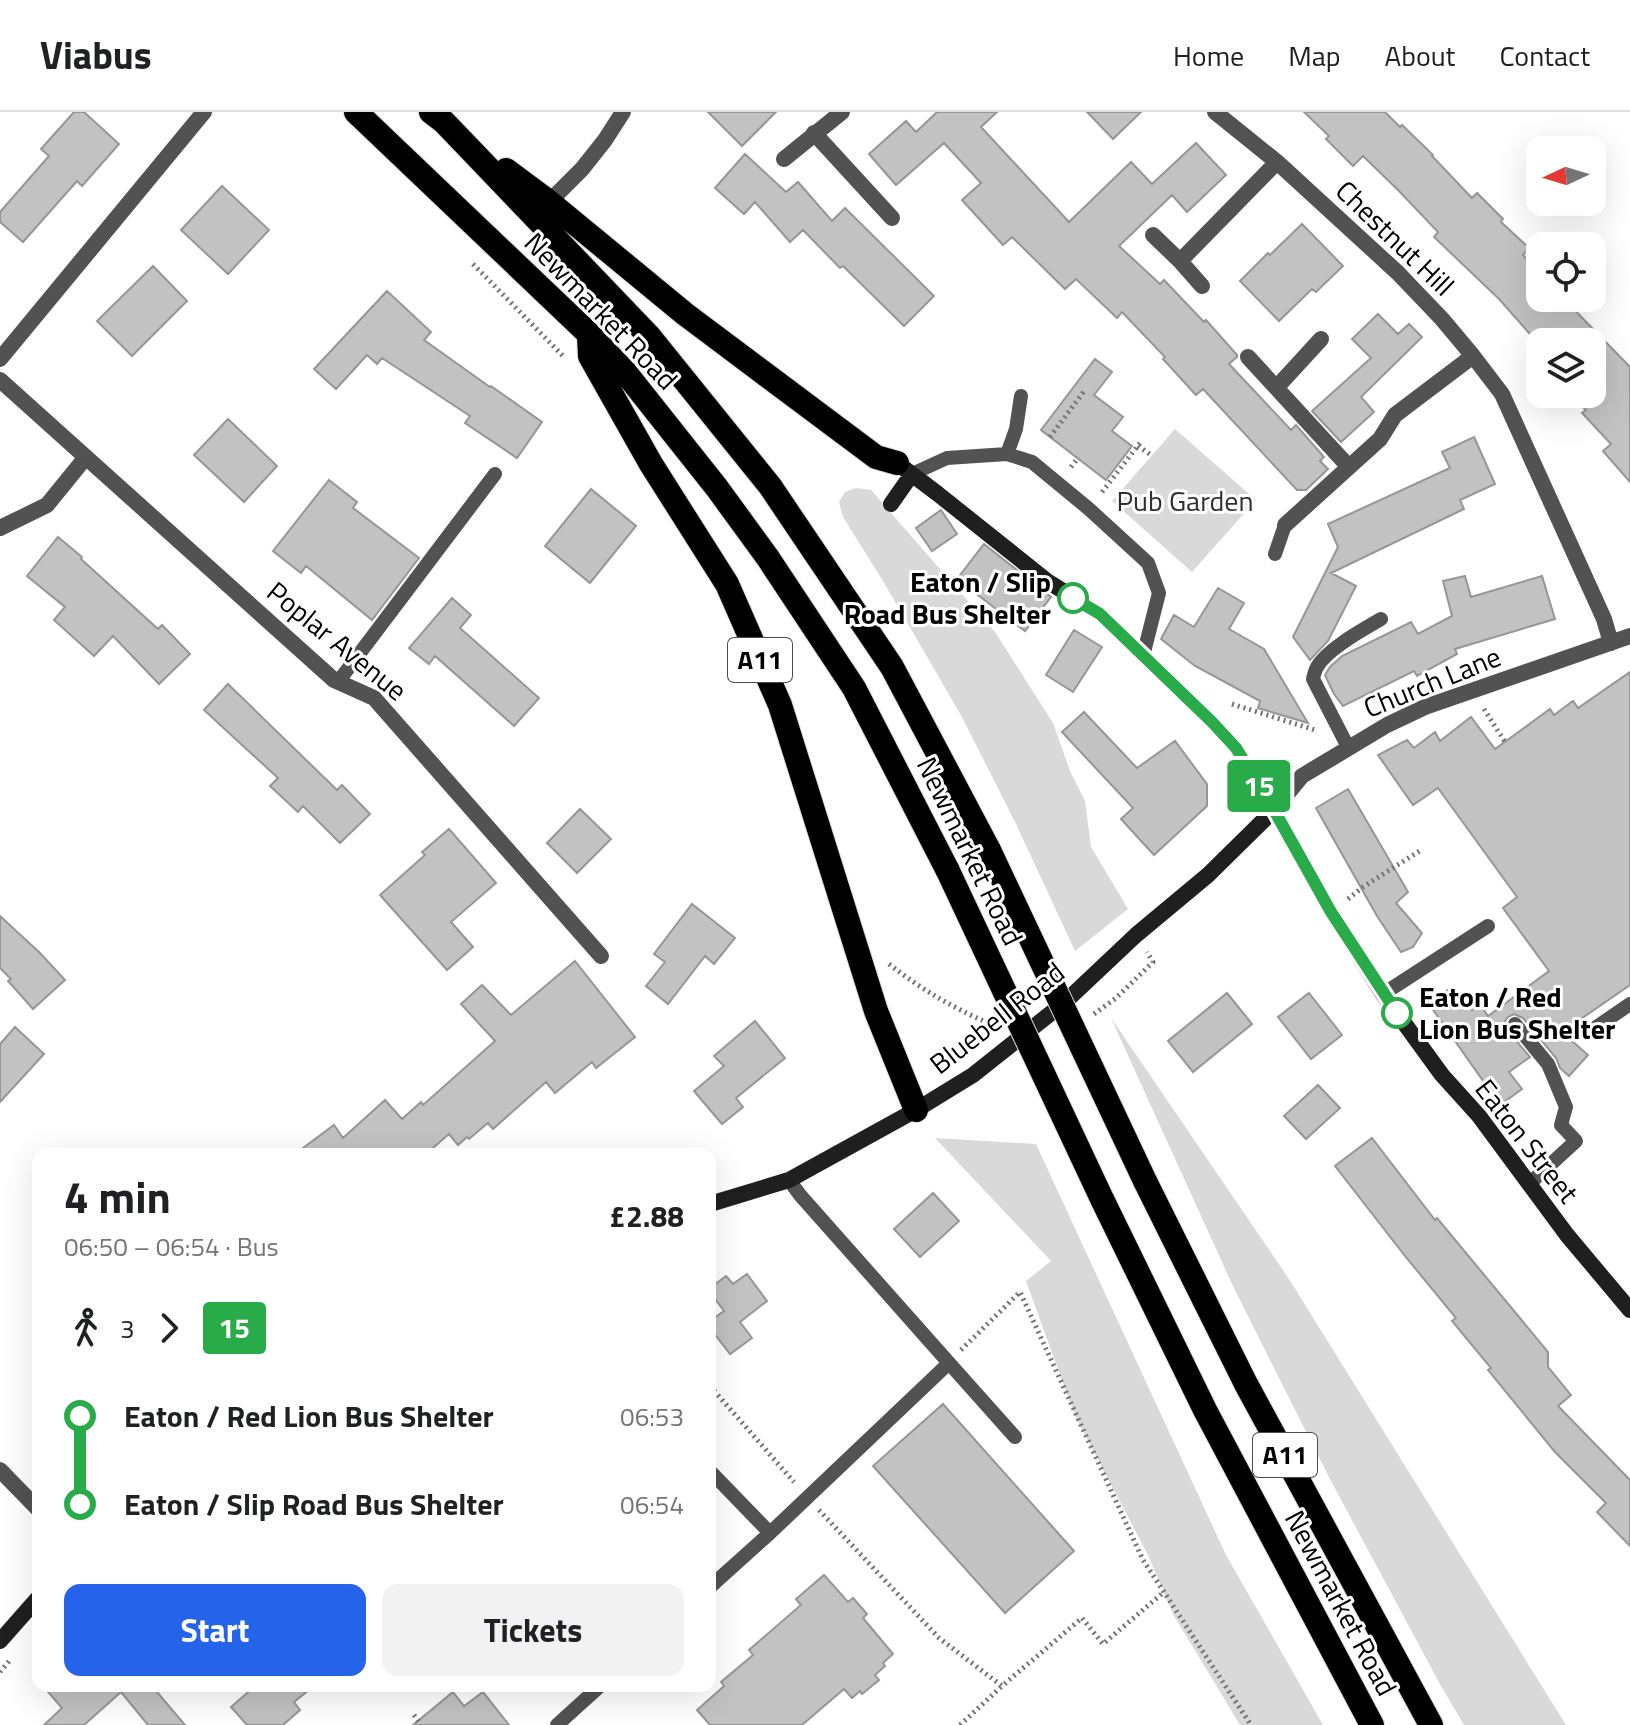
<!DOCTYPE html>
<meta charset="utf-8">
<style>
:root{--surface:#fff;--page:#f2f2f2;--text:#202124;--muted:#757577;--line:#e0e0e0;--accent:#2563eb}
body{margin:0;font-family:"Titillium Web",sans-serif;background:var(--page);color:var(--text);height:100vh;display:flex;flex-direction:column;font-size:30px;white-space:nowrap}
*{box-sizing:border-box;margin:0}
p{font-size:26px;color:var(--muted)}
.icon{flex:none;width:44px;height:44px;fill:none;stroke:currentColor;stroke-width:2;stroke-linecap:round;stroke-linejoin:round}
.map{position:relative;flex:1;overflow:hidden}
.sheet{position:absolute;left:32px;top:1036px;width:684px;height:544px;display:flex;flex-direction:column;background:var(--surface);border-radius:16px;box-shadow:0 8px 32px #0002}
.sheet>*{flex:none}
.badge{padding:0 16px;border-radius:6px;font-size:28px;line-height:52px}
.needle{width:52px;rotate:266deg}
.fabs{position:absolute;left:1526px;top:24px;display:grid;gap:16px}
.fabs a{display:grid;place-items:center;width:80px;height:80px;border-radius:16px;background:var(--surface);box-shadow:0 8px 32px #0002;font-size:40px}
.map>.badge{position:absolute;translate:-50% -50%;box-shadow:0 0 0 4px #fff}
.legs{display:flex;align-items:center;gap:12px;height:88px;padding:0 32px;font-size:26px}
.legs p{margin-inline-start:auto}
.headline{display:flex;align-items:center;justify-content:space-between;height:136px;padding:0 32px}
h1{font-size:44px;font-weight:700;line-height:60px}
.button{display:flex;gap:16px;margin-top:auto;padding:16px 32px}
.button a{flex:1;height:92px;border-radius:16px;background:var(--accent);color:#fff;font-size:32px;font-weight:700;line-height:92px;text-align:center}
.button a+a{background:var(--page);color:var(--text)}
ul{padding:0 32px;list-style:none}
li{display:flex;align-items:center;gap:28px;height:88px;font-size:30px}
li i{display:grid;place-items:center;width:12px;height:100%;margin:0 10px;background:currentColor}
li i::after{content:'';width:20px;height:20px;margin:-10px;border:6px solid;border-radius:50%;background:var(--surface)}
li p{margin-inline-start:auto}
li:first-child i{background:linear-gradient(#0000 50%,currentColor 0)}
li:last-child i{background:linear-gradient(currentColor 50%,#0000 0)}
header{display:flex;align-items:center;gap:48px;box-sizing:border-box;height:112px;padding:0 40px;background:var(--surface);border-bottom:2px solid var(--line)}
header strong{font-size:38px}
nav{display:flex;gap:44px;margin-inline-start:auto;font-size:28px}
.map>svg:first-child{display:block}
.green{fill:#d9d9d9}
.building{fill:#c2c2c2;stroke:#969696;stroke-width:2}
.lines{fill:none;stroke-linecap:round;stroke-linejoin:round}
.highway-casing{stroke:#dbdbdb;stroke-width:26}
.path{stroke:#747474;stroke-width:5;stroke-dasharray:2 4;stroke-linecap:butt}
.lane{stroke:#525252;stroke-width:14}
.street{stroke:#525252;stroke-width:16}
.secondary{stroke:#1f1f1f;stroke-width:16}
.highway{stroke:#000;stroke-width:24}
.highway-bridge-casing{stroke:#dbdbdb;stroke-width:26;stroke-linecap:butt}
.highway-bridge{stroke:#000;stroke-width:24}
.line-1-casing{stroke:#fff;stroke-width:18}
.line-1{stroke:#29ab4a;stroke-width:12}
.stop-1-dot{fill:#fff;stroke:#29ab4a;stroke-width:4}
.labels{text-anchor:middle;stroke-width:6;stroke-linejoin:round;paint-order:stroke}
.shield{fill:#fff;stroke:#4c4c4c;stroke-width:2}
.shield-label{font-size:26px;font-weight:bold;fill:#000}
.street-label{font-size:28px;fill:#000;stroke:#fff}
.park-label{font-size:28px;fill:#303030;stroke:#fff}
.stop-label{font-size:28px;font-weight:bold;fill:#000;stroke:#fff;text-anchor:end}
</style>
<header>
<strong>Viabus</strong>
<nav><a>Home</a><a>Map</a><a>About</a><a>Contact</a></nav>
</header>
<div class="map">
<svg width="1630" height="1613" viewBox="0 0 1630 1613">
<rect width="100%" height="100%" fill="#fff"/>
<path class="green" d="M 1175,317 L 1256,388 L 1192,460 L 1112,389 Z
M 856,376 L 871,378 L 995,520 L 1053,611 L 1070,659 L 1085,689 L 1091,735 L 1128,797 L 1075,839 L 1016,712 L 962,605 L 883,469 L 843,405 L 839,390 L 845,380 Z
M 1111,906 L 1289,1167 L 1566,1613 L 1464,1613 L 1441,1574 L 1331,1369 L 1273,1254 L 1232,1172 Z
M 935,1026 L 1036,1032 L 1226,1443 L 1323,1613 L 1240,1613 L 1173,1502 L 1148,1443 L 1075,1304 L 1026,1169 L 1051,1149 Z"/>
<path class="building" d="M 74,0 L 84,0 L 119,32 L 82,74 L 77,69 L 23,130 L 0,110 L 0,100 L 49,44 L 41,37 Z
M 708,0 L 776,0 L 742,34 Z
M 937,0 L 997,0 L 981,15 L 1069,110 L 1131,50 L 1152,72 L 1196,31 L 1226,63 L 1187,100 L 1172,83 L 1119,134 L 1160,172 L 1164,168 L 1204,210 L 1206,208 L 1237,243 L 1237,245 L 1229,252 L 1291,318 L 1296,313 L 1324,345 L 1320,349 L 1328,357 L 1306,378 L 1297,378 L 1203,277 L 1196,283 L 1163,247 L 1165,245 L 1122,200 L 1117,206 L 1076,167 L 1065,177 L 1012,125 L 1003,133 L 962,88 L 981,71 L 944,31 L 896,73 L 869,42 L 906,9 L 916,20 Z
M 1087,0 L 1141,0 L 1113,27 Z
M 1304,0 L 1385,0 L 1400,15 L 1402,13 L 1433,43 L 1432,44 L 1472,86 L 1477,81 L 1503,107 L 1501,110 L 1529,136 L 1523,143 L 1540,162 L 1540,186 L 1563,186 L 1630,255 L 1630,370 L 1603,339 L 1611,332 L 1582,301 L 1586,298 L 1570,282 L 1592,282 L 1592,230 L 1537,230 L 1499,187 L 1434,125 L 1438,120 L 1399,79 L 1363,44 L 1353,54 L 1326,27 L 1329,24 Z
M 745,42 L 786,80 L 798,70 L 832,109 L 845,96 L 934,184 L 904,214 L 843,154 L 840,156 L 803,118 L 790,130 L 755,90 L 744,102 L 715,76 Z
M 222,74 L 269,118 L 228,162 L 181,118 Z
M 1302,112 L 1343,154 L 1316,180 L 1312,177 L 1279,209 L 1240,169 L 1268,141 L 1270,143 Z
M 153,154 L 187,189 L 132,244 L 97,209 Z
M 387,179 L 431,220 L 424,228 L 490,275 L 491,274 L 542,310 L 517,346 L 465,311 L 470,304 L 382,246 L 377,252 L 367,243 L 336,277 L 314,257 Z
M 1378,202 L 1398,222 L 1409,212 L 1422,225 L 1361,285 L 1374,300 L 1341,330 L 1312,299 L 1371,246 L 1352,227 Z
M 1095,247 L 1112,260 L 1094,283 L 1123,305 L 1112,319 L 1132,334 L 1106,368 L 1041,318 Z
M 228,307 L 277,354 L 244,390 L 194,343 Z
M 1474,325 L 1495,372 L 1460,388 L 1464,397 L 1331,461 L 1356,474 L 1328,529 L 1310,548 L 1293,525 L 1338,435 L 1328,412 L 1450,356 L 1442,340 Z
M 329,368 L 357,390 L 353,396 L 419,446 L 372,508 L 306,454 L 301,461 L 273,439 Z
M 591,377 L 636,414 L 590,471 L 545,434 Z
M 941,398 L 957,422 L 932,439 L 916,416 Z
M 58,425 L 82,445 L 81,447 L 158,517 L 162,513 L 190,542 L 159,572 L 113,524 L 94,544 L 54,508 L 65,495 L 27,464 Z
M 984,432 L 1051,485 L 1025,519 L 957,467 Z
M 1465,464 L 1471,485 L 1542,464 L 1555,507 L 1455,537 L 1457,542 L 1417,564 L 1414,559 L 1343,594 L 1334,582 L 1325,563 L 1330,555 L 1342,544 L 1411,510 L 1418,522 L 1452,504 L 1443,469 Z
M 1218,476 L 1244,491 L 1229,517 L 1264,537 L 1308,611 L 1258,596 L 1260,589 L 1195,554 L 1161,527 L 1174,503 L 1194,515 Z
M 452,486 L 471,503 L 460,516 L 539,586 L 514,614 L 435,544 L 429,552 L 409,536 Z
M 1074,518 L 1102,535 L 1073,580 L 1046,563 Z
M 1630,560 L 1630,873 L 1562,920 L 1588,943 L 1569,964 L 1560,956 L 1556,946 L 1523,906 L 1514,902 L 1508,905 L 1505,909 L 1507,918 L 1530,945 L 1509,960 L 1522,977 L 1500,993 L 1429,892 L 1448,878 L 1456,889 L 1462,884 L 1472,898 L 1480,892 L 1488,904 L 1549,859 L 1503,796 L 1517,785 L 1438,676 L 1413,693 L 1378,643 L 1407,628 L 1414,636 L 1435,620 L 1440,629 L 1471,605 L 1495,637 L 1550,597 L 1554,603 L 1573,589 L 1578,596 Z
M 228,572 L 337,678 L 342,673 L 370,702 L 340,731 L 303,694 L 298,700 L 270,674 L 278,666 L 204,598 Z
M 1084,600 L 1137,656 L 1175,629 L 1207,672 L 1207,694 L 1154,743 L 1121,707 L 1133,696 L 1062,620 Z
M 1348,677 L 1408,780 L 1396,791 L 1422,821 L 1413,835 L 1401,840 L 1377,804 L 1316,696 Z
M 580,697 L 611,727 L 577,761 L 547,731 Z
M 449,717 L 496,771 L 451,810 L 473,835 L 447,858 L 380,783 L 425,743 L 422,740 Z
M 692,792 L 735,826 L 714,852 L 705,844 L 668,892 L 646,874 L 665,850 L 654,842 Z
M 0,804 L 40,841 L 65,868 L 33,897 L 8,869 L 11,867 L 0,856 Z
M 575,849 L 635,925 L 596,956 L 592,950 L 555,981 L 546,970 L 493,1017 L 488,1011 L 469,1027 L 467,1025 L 458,1033 L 449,1022 L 426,1042 L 295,1042 L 334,1013 L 343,1026 L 385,988 L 402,1007 L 421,990 L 423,993 L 495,929 L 461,892 L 482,873 L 511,903 Z
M 1227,881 L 1252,912 L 1193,960 L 1168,929 Z
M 1309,881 L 1342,923 L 1311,947 L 1278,905 Z
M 755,909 L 785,946 L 736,986 L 743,995 L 722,1012 L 694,979 L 724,954 L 714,944 Z
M 15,915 L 44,942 L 0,990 L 0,932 Z
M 1318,973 L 1340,996 L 1306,1027 L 1284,1004 Z
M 1372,1026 L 1435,1108 L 1437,1106 L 1548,1240 L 1548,1255 L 1571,1283 L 1558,1294 L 1630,1368 L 1630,1434 L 1597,1400 L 1606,1391 L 1555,1340 L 1488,1258 L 1491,1256 L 1452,1209 L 1456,1206 L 1405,1144 L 1335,1054 Z
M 933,1081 L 959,1109 L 920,1145 L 894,1117 Z
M 747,1162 L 767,1189 L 740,1210 L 752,1226 L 730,1242 L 710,1216 L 710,1209 L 724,1199 L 710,1180 L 710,1176 L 726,1164 L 733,1172 Z
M 943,1292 L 1074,1439 L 1005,1501 L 873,1354 Z
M 824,1463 L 848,1490 L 853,1486 L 867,1502 L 863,1506 L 893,1542 L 883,1551 L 885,1554 L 875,1563 L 879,1568 L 862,1582 L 860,1579 L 852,1586 L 844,1577 L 802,1613 L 710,1613 L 697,1598 L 724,1574 L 721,1570 L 753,1543 L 749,1538 L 801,1493 L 796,1487 Z
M 43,1574 L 152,1574 L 185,1613 L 148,1613 L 121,1580 L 84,1613 L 44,1613 L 62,1596 Z
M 255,1574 L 314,1574 L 294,1590 L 300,1598 L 283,1613 L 247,1613 L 231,1595 Z
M 453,1580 L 464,1594 L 483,1580 L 509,1613 L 413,1613 Z"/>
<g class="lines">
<defs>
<path id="highway" d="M 356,0 L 589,222 L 625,260 L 717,376 L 768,446 L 854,576 L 948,759
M 431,0 L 444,10 L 649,224 L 770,374 L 892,555 L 989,738
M 506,58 L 549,90 L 685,202 L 876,345 L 897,351
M 589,224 L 590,244 L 651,352 L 727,472 L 780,593 L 876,899 L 916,998
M 1145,1069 L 1246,1272 L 1431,1613
M 1102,1087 L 1205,1298 L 1372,1613"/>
</defs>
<use href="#highway" class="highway-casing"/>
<path class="path" d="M 473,152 L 564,245
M 1050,325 L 1085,278
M 1138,334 L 1151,343
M 1071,355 L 1078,346
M 1102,380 L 1140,331
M 1232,592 L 1315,618
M 1484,597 L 1505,630
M 1348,787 L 1363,775 L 1421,738
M 889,852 C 924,879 950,894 990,912
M 1094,902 L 1116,886 L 1153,850 L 1147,840
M 961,1238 L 1020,1180 L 1143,1448 L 1251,1613
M 710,1274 L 794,1370
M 819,1398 L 939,1526 L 1002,1574 L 1082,1506 L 1103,1532 L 1164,1480
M 0,1560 L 10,1548
M 414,1603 L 421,1613
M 960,1613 L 1002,1574"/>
<path class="lane" d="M 1007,342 L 1016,317 L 1021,284
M 912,362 L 947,346 L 1007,342 L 1032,350 L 1089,397 L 1148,451 L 1159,481 L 1143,544
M 1275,442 L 1285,413
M 338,570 L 495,362
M 1348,635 L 1313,567 C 1313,566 1316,556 1317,555 C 1327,537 1364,517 1381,507
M 1383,882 L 1488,814
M 1515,912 L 1548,952 L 1566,995 L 1561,1013 L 1576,1029 L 1529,1072
M 1595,916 L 1630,892
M 789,1068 L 800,1083 L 949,1251
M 710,1359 L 770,1421
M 710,1475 L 770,1421 L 949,1251 L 1015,1325
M 557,1613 L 600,1574"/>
<path class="street" d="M 1215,0 L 1277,50 L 1398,161 L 1442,207 L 1473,244 L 1502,282 L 1604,507 L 1611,531
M 814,21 L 892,106
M 784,47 L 842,0
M 549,90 L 582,57 L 605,28 L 623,0
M 1153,123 L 1180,149 L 1277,50
M 1180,149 L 1202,174
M 1248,245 L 1349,355
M 0,247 L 204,0
M 0,268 L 334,568 L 374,586 L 601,844
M 1277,275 L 1321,227
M 1285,413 L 1380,327 L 1395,303 L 1473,244
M 0,416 L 47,393 L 86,345
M 1274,698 L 1302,664 L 1387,613 L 1425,595 L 1630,524
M 0,1358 L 38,1397"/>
<path class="secondary" d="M 897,351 L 938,382 L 1047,469 L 1100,502 L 1212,610 L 1236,636 L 1274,698 L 1331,800 L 1383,882 L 1442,963 L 1479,1004 L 1567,1123 L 1630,1198
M 891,392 L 912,362
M 710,1092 L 789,1068 L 916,998 L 973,963 L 1065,890 L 1136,823 L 1208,763 L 1274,698
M 0,1529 L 38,1486"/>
<use href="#highway" class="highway"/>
<defs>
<path id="highway-bridge" d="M 989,738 L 1145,1069
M 948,759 L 1102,1087"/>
</defs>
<use href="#highway-bridge" class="highway-bridge-casing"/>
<use href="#highway-bridge" class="highway-bridge"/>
</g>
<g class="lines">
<defs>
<path id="line-1" d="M 1073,486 L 1100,502 L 1212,610 L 1236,636 L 1274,698 L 1331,800 L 1397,901"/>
</defs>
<use href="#line-1" class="line-1-casing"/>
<use href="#line-1" class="line-1"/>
</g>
<g class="stop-1-dot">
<circle cx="1073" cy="486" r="14"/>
<circle cx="1397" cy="901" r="14"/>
</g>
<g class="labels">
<g class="shield">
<rect x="728" y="526" width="64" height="44" rx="6"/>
<rect x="1253" y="1321" width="64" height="44" rx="6"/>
</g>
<g class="shield-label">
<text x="760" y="557">A11</text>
<text x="1285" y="1352">A11</text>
</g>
<g class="street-label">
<text transform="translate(1395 126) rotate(44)" y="10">Chestnut Hill</text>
<text transform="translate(601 199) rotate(46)" y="10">Newmarket Road</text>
<text transform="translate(337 529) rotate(39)" y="10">Poplar Avenue</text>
<text transform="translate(1432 570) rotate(-22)" y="10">Church Lane</text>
<text transform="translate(970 739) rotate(64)" y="10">Newmarket Road</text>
<text transform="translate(997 906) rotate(-38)" y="10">Bluebell Road</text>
<text transform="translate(1527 1029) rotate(52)" y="10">Eaton Street</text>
<text transform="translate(1341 1491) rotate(62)" y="10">Newmarket Road</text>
</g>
<g class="park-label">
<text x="1185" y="399">Pub Garden</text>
</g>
<g class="stop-label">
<text x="1051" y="480">Eaton / Slip<tspan x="1051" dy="32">Road Bus Shelter</tspan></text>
<text x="1419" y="895" text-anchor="start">Eaton / Red<tspan x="1419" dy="32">Lion Bus Shelter</tspan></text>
</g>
</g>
</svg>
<div class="fabs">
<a><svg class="needle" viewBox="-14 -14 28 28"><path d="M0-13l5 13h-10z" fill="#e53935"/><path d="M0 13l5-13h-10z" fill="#757577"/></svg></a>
<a><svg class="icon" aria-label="locate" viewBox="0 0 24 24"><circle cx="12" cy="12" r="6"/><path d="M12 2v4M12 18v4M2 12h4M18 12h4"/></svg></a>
<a><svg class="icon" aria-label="layers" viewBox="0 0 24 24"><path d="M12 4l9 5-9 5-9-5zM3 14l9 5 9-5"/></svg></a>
</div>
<b class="badge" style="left:1259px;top:674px;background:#29ab4a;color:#fff">15</b>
<section class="sheet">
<div class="headline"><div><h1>4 min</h1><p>06:50 – 06:54 · Bus</p></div><b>£2.88</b></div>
<div class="legs"><svg class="icon" aria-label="walk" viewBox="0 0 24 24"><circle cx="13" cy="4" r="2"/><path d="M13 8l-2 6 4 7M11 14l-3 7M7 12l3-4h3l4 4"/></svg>3<svg class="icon" aria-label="forward" viewBox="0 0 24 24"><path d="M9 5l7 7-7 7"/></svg><b class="badge" style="background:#29ab4a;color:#fff">15</b></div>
<ul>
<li><i style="color:#29ab4a"></i><b>Eaton / Red Lion Bus Shelter</b><p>06:53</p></li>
<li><i style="color:#29ab4a"></i><b>Eaton / Slip Road Bus Shelter</b><p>06:54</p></li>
</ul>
<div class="button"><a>Start</a><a>Tickets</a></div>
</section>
</div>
